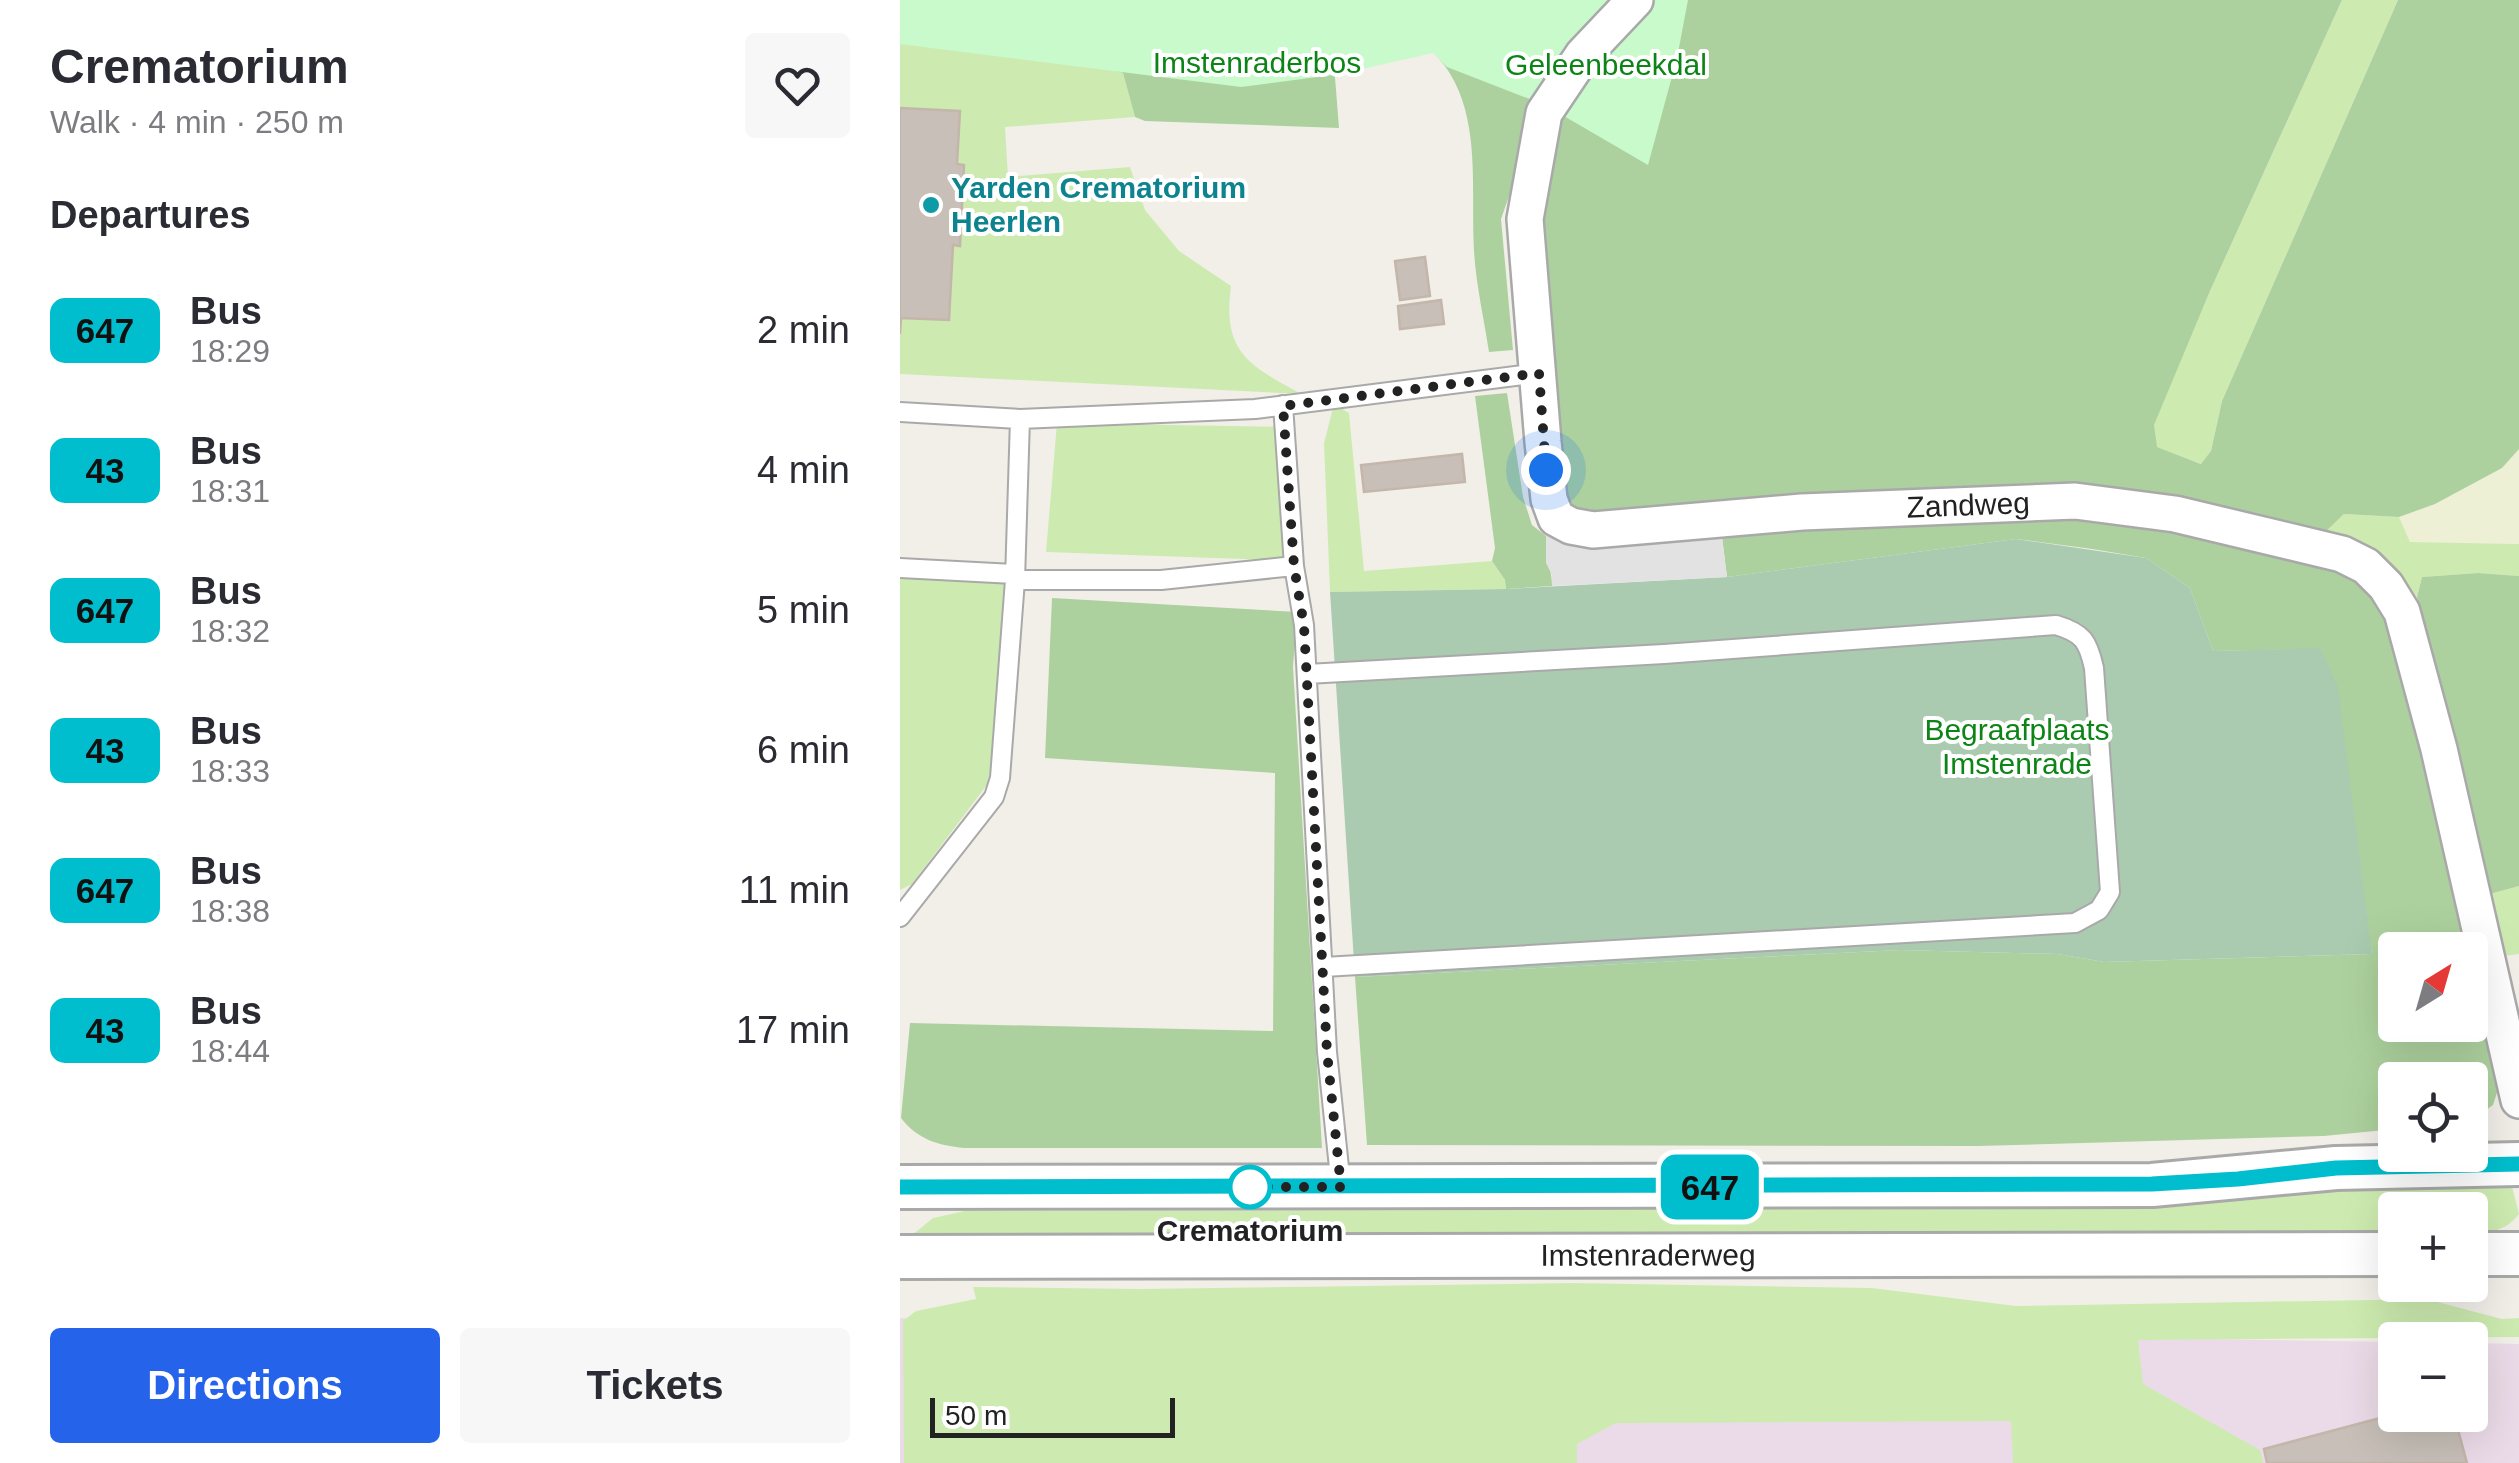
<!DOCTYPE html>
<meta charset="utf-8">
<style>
:root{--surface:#fff;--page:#f7f7f7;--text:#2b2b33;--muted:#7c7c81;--accent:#2563eb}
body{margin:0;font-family:Helvetica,sans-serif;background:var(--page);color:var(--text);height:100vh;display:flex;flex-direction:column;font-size:38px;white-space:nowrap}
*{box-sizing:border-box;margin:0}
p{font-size:32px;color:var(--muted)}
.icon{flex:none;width:55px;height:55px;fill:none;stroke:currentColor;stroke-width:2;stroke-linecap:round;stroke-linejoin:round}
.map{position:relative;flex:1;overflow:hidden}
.details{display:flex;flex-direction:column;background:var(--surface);width:900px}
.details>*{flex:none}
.badge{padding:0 20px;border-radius:15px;font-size:35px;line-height:65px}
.needle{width:65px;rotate:37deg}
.tools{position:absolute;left:1478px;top:932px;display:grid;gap:20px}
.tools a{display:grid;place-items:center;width:110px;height:110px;border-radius:10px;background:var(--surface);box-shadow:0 10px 40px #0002;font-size:50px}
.scale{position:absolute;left:30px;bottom:25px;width:245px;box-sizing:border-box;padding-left:10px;border:5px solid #222;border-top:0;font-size:28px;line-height:35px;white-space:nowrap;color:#222;-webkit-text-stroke:8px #fff;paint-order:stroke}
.you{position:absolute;width:50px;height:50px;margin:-25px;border:8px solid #fff;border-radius:50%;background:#1a73e8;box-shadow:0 0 0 15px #1a73e833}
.map>.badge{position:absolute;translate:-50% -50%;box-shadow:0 0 0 5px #fff}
h2{padding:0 50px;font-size:38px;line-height:90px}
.round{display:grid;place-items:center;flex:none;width:105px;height:105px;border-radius:10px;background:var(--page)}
.overview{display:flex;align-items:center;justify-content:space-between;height:170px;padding:0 50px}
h1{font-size:48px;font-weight:600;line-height:75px}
.primary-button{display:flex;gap:20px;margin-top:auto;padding:20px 50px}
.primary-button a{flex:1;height:115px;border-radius:10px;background:var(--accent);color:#fff;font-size:40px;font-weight:600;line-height:115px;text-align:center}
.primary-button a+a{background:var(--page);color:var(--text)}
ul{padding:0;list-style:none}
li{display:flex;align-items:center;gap:30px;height:140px;padding:0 50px}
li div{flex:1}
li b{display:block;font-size:38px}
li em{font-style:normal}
li .badge{min-width:110px;font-weight:700;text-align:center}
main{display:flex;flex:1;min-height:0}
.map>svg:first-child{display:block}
.industrial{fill:#ebdbe8}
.farmland{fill:#eef0d5}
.grass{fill:#cdebb0}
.forest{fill:#add19e;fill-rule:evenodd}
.cemetery{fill:#aacbaf}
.park{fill:#c8facc}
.parking{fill:#e2e2e2}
.building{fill:#c7bfb8;stroke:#c4b6ab;stroke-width:2.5}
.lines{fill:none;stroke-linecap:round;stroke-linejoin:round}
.service-casing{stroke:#a9a9a9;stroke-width:22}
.minor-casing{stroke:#a9a9a9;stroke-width:40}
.tertiary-casing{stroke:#a9a9a9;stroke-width:48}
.service{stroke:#fff;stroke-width:18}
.minor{stroke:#fff;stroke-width:35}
.tertiary{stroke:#fff;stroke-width:42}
.line-casing{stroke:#fff;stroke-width:22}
.line{stroke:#00becd;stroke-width:15}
.walk{stroke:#222;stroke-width:10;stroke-dasharray:0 18}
.culture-dot{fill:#0f9aa8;stroke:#fff;stroke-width:4}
.stop-dot{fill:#fff;stroke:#00becd;stroke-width:5}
.labels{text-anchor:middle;stroke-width:8;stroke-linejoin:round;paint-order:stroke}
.park-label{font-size:30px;fill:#0c8416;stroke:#fff}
.culture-label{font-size:30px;font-weight:bold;fill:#0d838f;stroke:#fff;text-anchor:start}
.street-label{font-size:30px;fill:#222;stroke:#fff}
.stop-label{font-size:30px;font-weight:bold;fill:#222;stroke:#fff}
</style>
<main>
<section class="details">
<div class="overview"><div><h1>Crematorium</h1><p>Walk · 4 min · 250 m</p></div><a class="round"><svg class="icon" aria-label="heart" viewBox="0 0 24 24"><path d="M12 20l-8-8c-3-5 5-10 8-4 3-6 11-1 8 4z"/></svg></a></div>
<h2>Departures</h2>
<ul>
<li><span class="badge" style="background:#00becd;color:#111">647</span><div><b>Bus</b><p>18:29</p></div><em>2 min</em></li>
<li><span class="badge" style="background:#00becd;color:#111">43</span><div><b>Bus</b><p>18:31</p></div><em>4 min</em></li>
<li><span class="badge" style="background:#00becd;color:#111">647</span><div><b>Bus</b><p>18:32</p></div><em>5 min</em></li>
<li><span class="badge" style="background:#00becd;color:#111">43</span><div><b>Bus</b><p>18:33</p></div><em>6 min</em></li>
<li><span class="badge" style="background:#00becd;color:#111">647</span><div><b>Bus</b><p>18:38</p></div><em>11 min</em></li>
<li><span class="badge" style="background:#00becd;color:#111">43</span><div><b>Bus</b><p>18:44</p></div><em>17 min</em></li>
</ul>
<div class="primary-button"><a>Directions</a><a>Tickets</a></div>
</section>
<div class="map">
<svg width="1619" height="1463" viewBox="0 0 1619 1463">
<rect width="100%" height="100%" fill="#f2efe9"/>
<path class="industrial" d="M 0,1318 L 1495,1342 L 1495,1415 L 1570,1415 L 1570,1343 L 1619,1344 L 1619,1463 L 0,1463 Z"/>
<path class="farmland" d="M 1619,449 L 1619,544 L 1510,542 L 1499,517 L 1535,504 L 1602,468 Z"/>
<path class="grass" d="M 1442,0 L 1498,0 L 1322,401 L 1311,451 L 1302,464 L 1256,447 L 1253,425 L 1310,291 Z
M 0,15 L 159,52 L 223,73 L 235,117 L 105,127 L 108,177 L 230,167 L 245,210 L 279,251 L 331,286 C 322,353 349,365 401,394 L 0,374 Z
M 434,404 L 449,413 L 464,571 L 592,561 L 605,580 L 606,589 L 430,592 L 424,443 Z
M 157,423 L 393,427 L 397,561 L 146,552 Z
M 1444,514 L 1499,517 L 1510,542 L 1619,544 L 1619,576 L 1578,573 L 1522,577 L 1517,597 C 1478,552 1477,550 1418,539 Z
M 0,575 L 106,580 L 110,598 L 102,765 L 12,884 L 0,890 Z
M 1619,886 L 1619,954 L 1603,956 L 1590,894 Z
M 1611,1183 L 1619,1214 C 1606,1231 1590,1233 1570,1233 L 1570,1210 L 1495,1210 L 1495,1233 L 11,1240 L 11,1236 L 33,1218 L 65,1211 L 577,1210 L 734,1195 Z
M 672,1283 L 972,1288 L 1116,1306 L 1526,1299 L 1602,1319 L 1619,1318 L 1619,1337 L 1238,1340 L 1243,1384 L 1360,1450 L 1363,1463 L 1113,1463 L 1111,1421 L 716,1423 L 677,1444 L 677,1463 L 4,1463 L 3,1321 L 16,1311 L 76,1299 L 73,1287 L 239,1289 Z"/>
<path class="forest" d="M 0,0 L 717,0 L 645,94 L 601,219 L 613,350 L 589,352 C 584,319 576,285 574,251 C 570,183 585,102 531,50 L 433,52 L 439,128 L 245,121 L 235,117 L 223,73 Z
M 748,0 L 1442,0 L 1310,291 L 1254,425 L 1257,447 L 1301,464 L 1311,451 L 1322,401 L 1498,0 L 1619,0 L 1619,449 L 1602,468 L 1535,504 L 1499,517 L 1444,514 L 1418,539 L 1279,508 L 698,525 L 656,498 L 625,327 L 649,131 Z
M 607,393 L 623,497 L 632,525 L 646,536 C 646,556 652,571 652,586 L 606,589 L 605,580 L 592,561 L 595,548 L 575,396 Z
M 1151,508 L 1414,546 L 1477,594 L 1498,639 L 1605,1068 L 1593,1105 L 1570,1122 L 1570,1080 L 1495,1080 L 1495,1129 L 1424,1136 L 1078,1146 L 467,1145 L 455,977 L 1000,950 L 1158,954 L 1204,962 L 1472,954 L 1420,649 L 1313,651 L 1290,588 L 1246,558 L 1192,549 L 1116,539 L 827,577 L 821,529 ZM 1495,950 L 1570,950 L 1570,1025 L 1495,1025 Z
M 1578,573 L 1619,576 L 1619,886 L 1590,894 L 1517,597 L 1522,577 Z
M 152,598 L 397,612 L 393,667 L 422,1148 L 64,1148 C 38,1145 18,1140 1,1118 L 10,1023 L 373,1031 L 375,773 L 145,758 Z"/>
<path class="cemetery" d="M 1116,539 L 1246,558 L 1290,588 L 1313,651 L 1420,648 L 1438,687 L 1472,954 L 1204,962 L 1158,954 L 1000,950 L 455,977 L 430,592 L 606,589 L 827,577 Z"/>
<path class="park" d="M 0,0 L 788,0 L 777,58 L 748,165 L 645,105 L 547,67 L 533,53 L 440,74 L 341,87 L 0,44 Z"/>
<path class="parking" d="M 821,529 L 827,577 L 652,586 L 652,575 L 646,563 L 646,536 L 739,536 Z"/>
<path class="building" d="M 0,108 L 60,111 L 57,164 L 64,165 L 60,246 L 53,245 L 49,320 L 1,318 L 0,334 Z
M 525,257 L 530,296 L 500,300 L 495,261 Z
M 541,300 L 544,324 L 500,329 L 498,306 Z
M 562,454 L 565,482 L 464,492 L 461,465 Z
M 1495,1414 L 1554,1415 L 1567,1463 L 1367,1463 L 1364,1449 Z"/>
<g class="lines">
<defs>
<path id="service" d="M 383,405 L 394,566 L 404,625 L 427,1052 L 441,1187
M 0,412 L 120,419
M 0,568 L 114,574
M 115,580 L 261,580 L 394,566
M 407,674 L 764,654 L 1156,625 C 1183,633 1188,641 1194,668 L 1210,892 L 1199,910 L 1175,923 L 424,967
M 0,917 L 94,797 L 100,778 L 115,580 L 120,419 L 355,409 L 639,373"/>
<g id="minor">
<path id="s1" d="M 735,0 L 683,55 L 644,113 L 625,219 L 643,442 L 649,499 L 656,518 L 671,526 L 693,530 L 902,512 L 1175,501 L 1275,514 L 1442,554 L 1466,566 L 1486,586 L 1502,612 L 1539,749 L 1619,1100"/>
</g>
<g id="tertiary">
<path d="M 0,1187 L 1252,1185 L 1436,1168 L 1619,1164"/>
<path d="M 1570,1254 L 1619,1254"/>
<path id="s2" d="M 0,1257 L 1495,1254"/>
</g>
</defs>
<use href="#service" class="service-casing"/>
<use href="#minor" class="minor-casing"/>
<use href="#tertiary" class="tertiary-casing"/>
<use href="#service" class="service"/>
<use href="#minor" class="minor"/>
<use href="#tertiary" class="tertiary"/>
</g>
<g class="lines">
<defs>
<path id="line" d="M 0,1187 L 1252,1184 L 1338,1179 L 1436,1168 L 1619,1164"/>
</defs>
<use href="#line" class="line-casing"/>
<use href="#line" class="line"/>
<path class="walk" d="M 350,1187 L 441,1187 L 427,1052 L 404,626 L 394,566 L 383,406 L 639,373 L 646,470"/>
</g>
<circle class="culture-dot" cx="31" cy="205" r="10"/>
<circle class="stop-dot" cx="350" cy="1187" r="20"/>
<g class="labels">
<g class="park-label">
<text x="357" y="73">Imstenraderbos</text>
<text x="706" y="75">Geleenbeekdal</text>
<text x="1117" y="740">Begraafplaats<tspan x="1117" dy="34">Imstenrade</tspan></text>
</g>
<g class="culture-label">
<text x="51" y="198">Yarden Crematorium<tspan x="51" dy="34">Heerlen</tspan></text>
</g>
<g class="street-label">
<text dy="10" stroke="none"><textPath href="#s1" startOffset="970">Zandweg</textPath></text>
<text dy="10" stroke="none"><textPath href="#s2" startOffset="748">Imstenraderweg</textPath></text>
</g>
<g class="stop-label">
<text x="350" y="1241">Crematorium</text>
</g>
</g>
</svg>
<div class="tools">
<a><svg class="needle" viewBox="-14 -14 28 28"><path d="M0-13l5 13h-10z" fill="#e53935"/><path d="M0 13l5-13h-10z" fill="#7c7c81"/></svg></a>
<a><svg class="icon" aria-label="locate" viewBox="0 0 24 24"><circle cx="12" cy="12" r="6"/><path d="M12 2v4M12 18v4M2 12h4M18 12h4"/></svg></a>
<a>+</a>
<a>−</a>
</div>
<div class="scale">50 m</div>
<div class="you" style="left:646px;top:470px"></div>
<b class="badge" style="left:810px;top:1187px;background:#00becd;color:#111">647</b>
</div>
</main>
